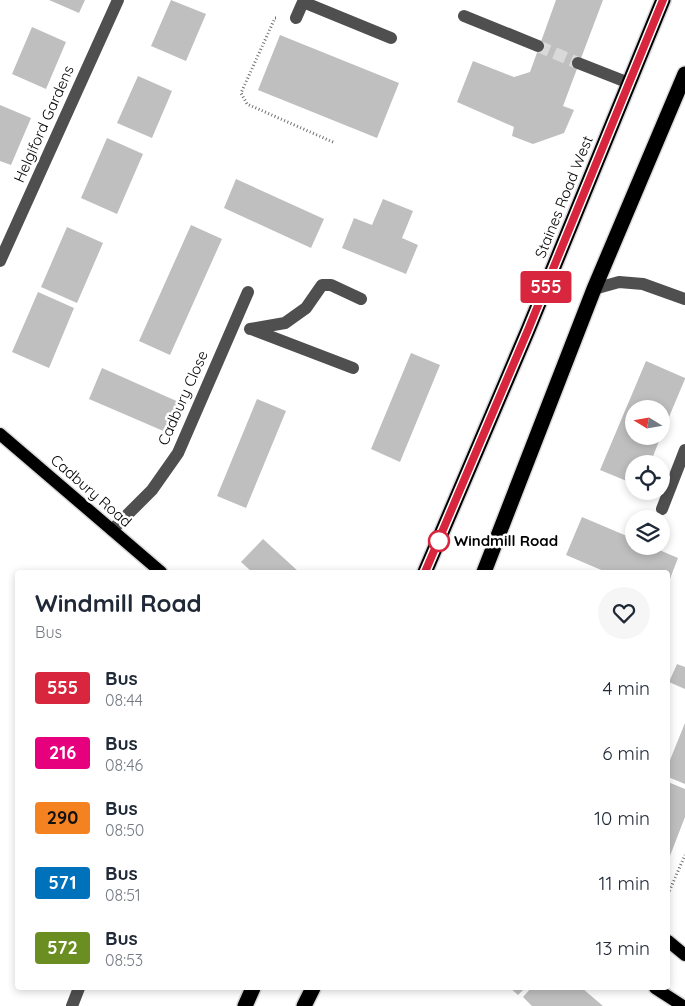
<!DOCTYPE html>
<style>
:root{--surface:#fff;--page:#f6f6f7;--text:#1f2937;--muted:#747a83}
body{margin:0;font-family:Quicksand,sans-serif;background:var(--page);color:var(--text);height:100vh;display:flex;flex-direction:column;font-size:19px;white-space:nowrap}
*{box-sizing:border-box;margin:0}
p{font-size:16px;color:var(--muted)}
.icon{flex:none;width:28px;height:28px;fill:none;stroke:currentColor;stroke-width:2;stroke-linecap:round;stroke-linejoin:round}
.map{position:relative;flex:1;overflow:hidden}
.panel{position:absolute;left:15px;top:570px;width:655px;height:420px;display:flex;flex-direction:column;background:var(--surface);border-radius:5px;box-shadow:0 2px 8px #0003}
.panel>*{flex:none}
.badge{padding:0 10px;border-radius:4px;font-size:18px;line-height:32px}
.needle{width:32px;rotate:281deg}
.tools{position:absolute;left:625px;top:400px;display:grid;gap:10px}
.tools a{display:grid;place-items:center;width:45px;height:45px;border-radius:50%;background:var(--surface);box-shadow:0 2px 8px #0003;font-size:25px}
.map>.badge{position:absolute;translate:-50% -50%;box-shadow:0 0 0 2px #fff}
.round{display:grid;place-items:center;flex:none;width:52px;height:52px;border-radius:26px;background:var(--page)}
.head{display:flex;align-items:center;justify-content:space-between;height:85px;padding:0 20px}
h1{font-size:24px;font-weight:700;line-height:38px}
ul{padding:0;list-style:none}
li{display:flex;align-items:center;gap:15px;height:65px;padding:0 20px}
li div{flex:1}
li b{display:block;font-size:19px}
li em{font-style:normal}
li .badge{min-width:55px;font-weight:700;text-align:center}
.map>svg:first-child{display:block}
.building{fill:#bfbfbf}
.lines{fill:none;stroke-linecap:round;stroke-linejoin:round}
.minor-tunnel{stroke:#d9d9d9;stroke-width:12;stroke-dasharray:12 6;stroke-linecap:butt}
.major-casing{stroke:#dbdbdb;stroke-width:15}
.highway-casing{stroke:#dbdbdb;stroke-width:18}
.path{stroke:#717171;stroke-width:3;stroke-dasharray:1 2.5;stroke-linecap:butt}
.minor{stroke:#4f4f4f;stroke-width:12}
.major{stroke:#000;stroke-width:12}
.highway{stroke:#000;stroke-width:15}
.line-casing{stroke:#fff;stroke-width:11}
.line{stroke:#d7263d;stroke-width:8}
.stop-dot{fill:#fff;stroke:#d7263d;stroke-width:2.5}
.labels{text-anchor:middle;stroke-width:5;stroke-linejoin:round;paint-order:stroke}
.street-label{font-size:15px;fill:#000;stroke:#fff}
.stop-label{font-size:15px;font-weight:bold;fill:#000;stroke:#fff;text-anchor:start}
</style>
<div class="map">
<svg width="685" height="1006" viewBox="0 0 685 1006">
<rect width="100%" height="100%" fill="#fff"/>
<path class="building" d="M 49,0 L 85,0 L 79,13 Z
M 171,0 L 206,14 L 186,61 L 151,46 Z
M 556,0 L 603,0 L 563,106 L 574,110 L 564,133 L 533,144 L 512,136 L 514,127 L 457,102 L 473,61 L 514,77 L 530,72 Z
M 32,27 L 66,42 L 46,89 L 12,74 Z
M 280,35 L 399,83 L 377,138 L 258,90 Z
M 138,76 L 172,91 L 152,138 L 117,123 Z
M 0,105 L 31,118 L 11,165 L 0,161 Z
M 107,138 L 143,154 L 117,214 L 81,198 Z
M 236,179 L 324,219 L 311,248 L 224,208 Z
M 383,199 L 413,211 L 402,238 L 418,245 L 406,274 L 342,248 L 354,218 L 372,225 Z
M 191,225 L 222,239 L 170,355 L 139,341 Z
M 67,227 L 103,243 L 77,303 L 41,287 Z
M 38,292 L 74,308 L 49,368 L 12,352 Z
M 411,353 L 440,365 L 400,462 L 371,449 Z
M 646,361 L 685,378 L 685,379 L 661,436 L 661,409 L 634,409 L 634,436 L 661,436 L 650,464 L 634,464 L 634,484 L 600,470 Z
M 102,368 L 181,403 L 168,433 L 89,399 Z
M 257,399 L 286,411 L 246,508 L 217,496 Z
M 582,517 L 634,539 L 634,546 L 650,546 L 678,558 L 668,584 L 668,572 L 606,572 L 566,555 Z
M 263,539 L 299,572 L 252,572 L 241,562 Z
M 677,664 L 685,667 L 685,689 L 669,682 Z
M 685,723 L 685,784 L 668,777 L 668,765 Z
M 668,782 L 685,789 L 685,817 L 668,861 Z
M 510,988 L 525,988 L 518,995 Z
M 531,988 L 582,988 L 603,1006 L 532,1006 L 523,997 Z"/>
<g class="lines">
<path class="minor-tunnel" d="M 538,46 L 578,63"/>
<defs>
<path id="major" d="M 0,434 L 161,572
M 668,941 L 685,955
M 655,988 L 683,1006"/>
<path id="highway" d="M 425,572 L 528,330 L 663,0
M 484,572 L 594,289 L 685,74
M 245,1006 L 253,988
M 304,1006 L 313,988"/>
</defs>
<use href="#major" class="major-casing"/>
<use href="#highway" class="highway-casing"/>
<path class="path" d="M 276,18 L 275,18 L 241,93 L 247,104 L 335,143
M 668,894 L 685,855"/>
<path class="minor" d="M 304,0 L 303,2 L 391,38
M 464,16 L 538,46
M 296,18 L 303,2
M 578,63 L 629,83
M 0,261 L 118,0
M 594,289 L 619,282 L 643,284 L 685,299
M 250,329 L 285,323 L 306,308 L 322,285 L 331,285 L 361,299
M 251,329 L 353,368
M 662,509 L 685,450
M 112,530 L 152,490 L 178,453 L 248,292
M 72,1006 L 79,988"/>
<use href="#major" class="major"/>
<use href="#highway" class="highway"/>
</g>
<g class="lines">
<defs>
<path id="line" d="M 425,572 L 528,330 L 663,0"/>
</defs>
<use href="#line" class="line-casing"/>
<use href="#line" class="line"/>
</g>
<circle class="stop-dot" cx="439" cy="541" r="10"/>
<g class="labels">
<g class="street-label">
<text transform="translate(44 124) rotate(-66)" y="5">Helgiford Gardens</text>
<text transform="translate(564 197) rotate(-68)" y="5">Staines Road West</text>
<text transform="translate(183 398) rotate(-66)" y="5">Cadbury Close</text>
<text transform="translate(91 491) rotate(41)" y="5">Cadbury Road</text>
</g>
<g class="stop-label">
<text x="454" y="546">Windmill Road</text>
</g>
</g>
</svg>
<div class="tools">
<a><svg class="needle" viewBox="-14 -14 28 28"><path d="M0-13l5 13h-10z" fill="#e53935"/><path d="M0 13l5-13h-10z" fill="#747a83"/></svg></a>
<a><svg class="icon" aria-label="locate" viewBox="0 0 24 24"><circle cx="12" cy="12" r="6"/><path d="M12 2v4M12 18v4M2 12h4M18 12h4"/></svg></a>
<a><svg class="icon" aria-label="layers" viewBox="0 0 24 24"><path d="M12 4l9 5-9 5-9-5zM3 14l9 5 9-5"/></svg></a>
</div>
<b class="badge" style="left:546px;top:287px;background:#d7263d;color:#fff">555</b>
<section class="panel">
<div class="head"><div><h1>Windmill Road</h1><p>Bus</p></div><a class="round"><svg class="icon" aria-label="heart" viewBox="0 0 24 24"><path d="M12 20l-8-8c-3-5 5-10 8-4 3-6 11-1 8 4z"/></svg></a></div>
<ul>
<li><span class="badge" style="background:#d7263d;color:#fff">555</span><div><b>Bus</b><p>08:44</p></div><em>4 min</em></li>
<li><span class="badge" style="background:#e6007e;color:#fff">216</span><div><b>Bus</b><p>08:46</p></div><em>6 min</em></li>
<li><span class="badge" style="background:#f58220;color:#111">290</span><div><b>Bus</b><p>08:50</p></div><em>10 min</em></li>
<li><span class="badge" style="background:#0072bc;color:#fff">571</span><div><b>Bus</b><p>08:51</p></div><em>11 min</em></li>
<li><span class="badge" style="background:#6b8e23;color:#fff">572</span><div><b>Bus</b><p>08:53</p></div><em>13 min</em></li>
</ul>
</section>
</div>
